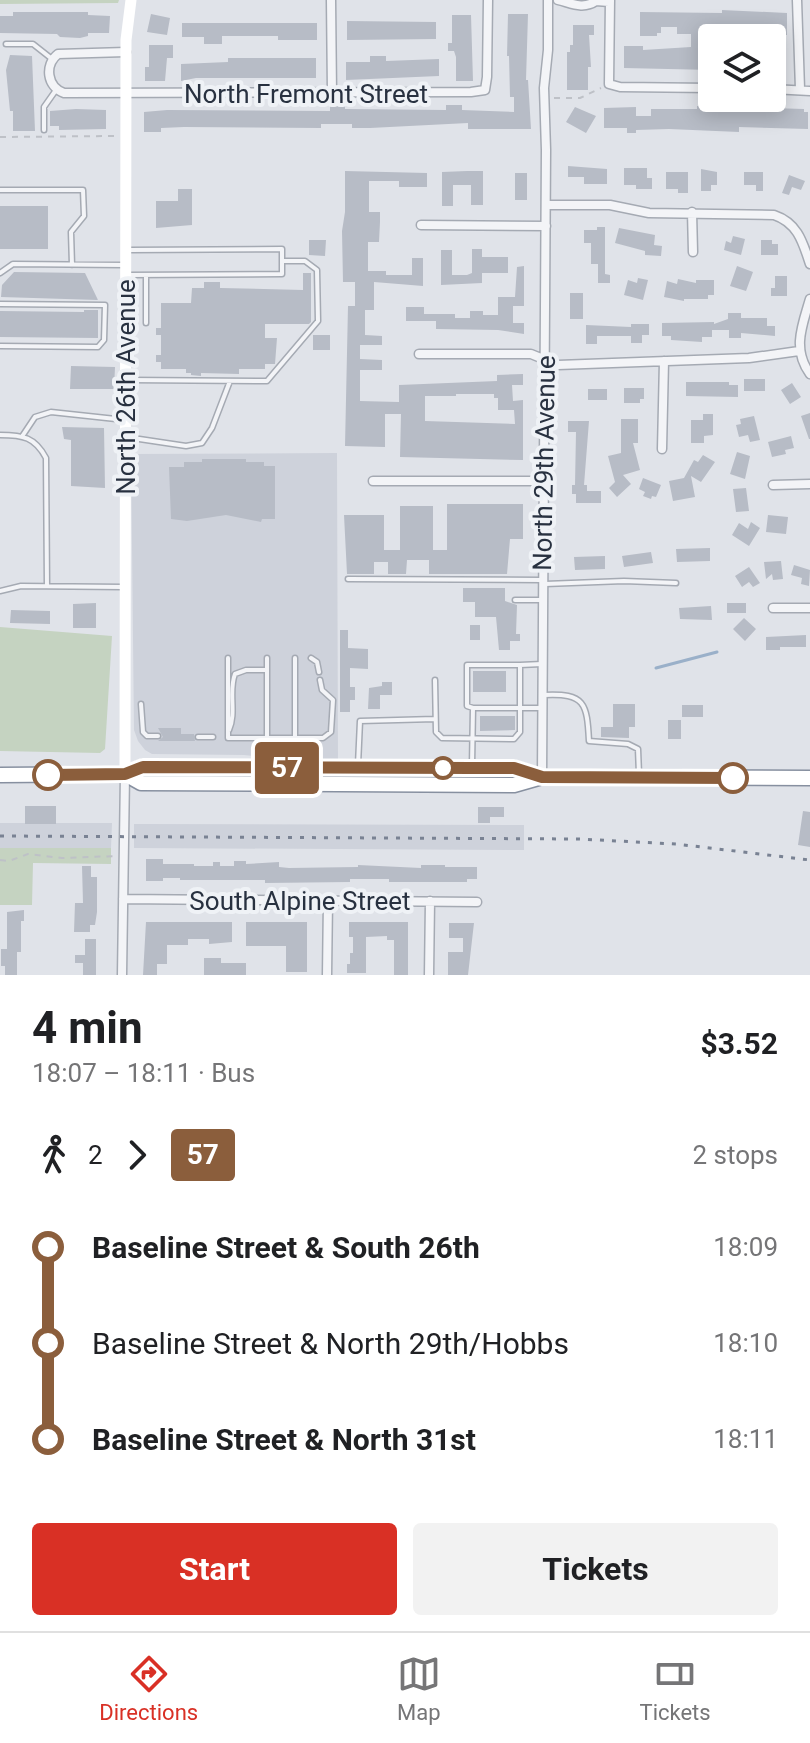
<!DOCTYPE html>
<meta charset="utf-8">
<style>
:root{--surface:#fff;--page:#f2f2f2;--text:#202124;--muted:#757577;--line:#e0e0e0;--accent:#d93025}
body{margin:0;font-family:Roboto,sans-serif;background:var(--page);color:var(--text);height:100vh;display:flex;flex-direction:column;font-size:30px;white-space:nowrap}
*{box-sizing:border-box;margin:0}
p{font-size:26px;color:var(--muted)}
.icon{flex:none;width:44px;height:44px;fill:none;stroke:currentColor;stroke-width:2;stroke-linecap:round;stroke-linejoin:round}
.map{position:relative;height:975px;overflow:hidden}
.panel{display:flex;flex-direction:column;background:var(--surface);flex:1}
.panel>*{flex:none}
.badge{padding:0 16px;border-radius:6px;font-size:28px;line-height:52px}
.fabs{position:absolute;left:698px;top:24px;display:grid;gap:16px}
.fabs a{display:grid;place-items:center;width:88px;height:88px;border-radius:8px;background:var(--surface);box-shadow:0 4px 20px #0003;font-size:40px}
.map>.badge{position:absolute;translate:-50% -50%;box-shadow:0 0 0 4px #fff}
.legs{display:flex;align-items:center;gap:12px;height:88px;padding:0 32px;font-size:26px}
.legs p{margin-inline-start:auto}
.overview{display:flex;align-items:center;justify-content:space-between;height:136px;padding:0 32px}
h1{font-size:44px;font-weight:700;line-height:60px}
.cta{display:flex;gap:16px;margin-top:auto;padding:16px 32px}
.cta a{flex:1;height:92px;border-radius:8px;background:var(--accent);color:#fff;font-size:32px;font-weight:700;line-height:92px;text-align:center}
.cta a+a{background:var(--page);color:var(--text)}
ul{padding:0 32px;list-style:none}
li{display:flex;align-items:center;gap:28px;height:96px;font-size:30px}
li i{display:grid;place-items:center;width:12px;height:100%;margin:0 10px;background:currentColor}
li i::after{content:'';width:20px;height:20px;margin:-10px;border:6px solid;border-radius:50%;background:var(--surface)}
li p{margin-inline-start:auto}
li:first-child i{background:linear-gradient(#0000 50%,currentColor 0)}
li:last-child i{background:linear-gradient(currentColor 50%,#0000 0)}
.menu{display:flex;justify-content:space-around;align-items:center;height:112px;border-top:2px solid var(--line);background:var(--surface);font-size:22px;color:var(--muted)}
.menu a{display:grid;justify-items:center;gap:4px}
.menu .selected{color:var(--accent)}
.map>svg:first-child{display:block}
.built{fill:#ced2db}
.green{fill:#c5d3c1}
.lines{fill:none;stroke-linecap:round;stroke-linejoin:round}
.stream{stroke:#9ab0c9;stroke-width:3}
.building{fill:#b7bcc6;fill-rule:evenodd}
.lane-casing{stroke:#a5aab3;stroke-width:7}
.street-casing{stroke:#a5aab3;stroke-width:11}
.highway-casing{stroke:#8790a0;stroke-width:17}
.path{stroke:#bec1c7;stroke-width:2;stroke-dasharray:6 6;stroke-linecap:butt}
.lane{stroke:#f3f4f7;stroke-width:4}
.street{stroke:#f3f4f7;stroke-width:8}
.secondary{stroke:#fff;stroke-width:11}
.highway{stroke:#fff;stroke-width:14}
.rail{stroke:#798293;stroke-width:3;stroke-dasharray:4 8;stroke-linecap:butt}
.line-1-casing{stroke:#fff;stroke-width:18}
.line-1{stroke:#8b5e3c;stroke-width:12}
.stop-1-dot{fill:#fff;stroke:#8b5e3c;stroke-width:4}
.labels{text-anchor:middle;stroke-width:8;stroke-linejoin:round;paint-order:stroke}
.street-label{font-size:26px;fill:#283140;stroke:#eff2f6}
</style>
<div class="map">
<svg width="810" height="975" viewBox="0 0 810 975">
<rect width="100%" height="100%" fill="#e0e3e9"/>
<path class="built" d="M 337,453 L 338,761 L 289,760 L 244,755 L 152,754 L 145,750 L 138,741 L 134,730 L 131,454 Z
M 0,823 L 112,823 L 111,848 L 0,848 Z
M 134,824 L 524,825 L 524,850 L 134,848 Z"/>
<path class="green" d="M 0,0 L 119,0 L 118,3 L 0,4 Z
M 0,627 L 112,636 L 105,749 L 100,753 L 0,751 Z
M 0,848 L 111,848 L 111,864 L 33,863 L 32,905 L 0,905 Z"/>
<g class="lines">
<path class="stream" d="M 656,668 L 717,652"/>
</g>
<path class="building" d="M 722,10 L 787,13 L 787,35 L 741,36 L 741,32 L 707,33 L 707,49 L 712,49 L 712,70 L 624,68 L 624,46 L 643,46 L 643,50 L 691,47 L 691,34 L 677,34 L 677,27 L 661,27 L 661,33 L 657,33 L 657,36 L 640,36 L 640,12 L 722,13 Z
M 13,12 L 88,12 L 88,15 L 110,16 L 109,33 L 88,33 L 88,36 L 80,38 L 60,37 L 57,34 L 0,33 L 0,16 L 13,16 Z
M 151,14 L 170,18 L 167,35 L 147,32 Z
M 508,14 L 528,14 L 526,80 L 528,80 L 531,129 L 468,129 L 468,123 L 370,128 L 352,128 L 352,124 L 321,124 L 321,128 L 184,127 L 161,128 L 161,132 L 144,132 L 144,112 L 167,110 L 330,111 L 330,106 L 345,106 L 345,109 L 446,110 L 446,105 L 462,105 L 462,110 L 514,112 L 514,97 L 510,97 L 509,56 L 507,56 Z
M 452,15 L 471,15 L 473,81 L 456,81 L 456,57 L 454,51 L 448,51 L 448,43 L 452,43 Z
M 347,21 L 436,22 L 436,39 L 347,40 Z
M 182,23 L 317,23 L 317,40 L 278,40 L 278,36 L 222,36 L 222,44 L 204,44 L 204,37 L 182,37 Z
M 573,25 L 594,25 L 594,35 L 589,35 L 591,67 L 588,67 L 588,90 L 567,90 L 567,52 L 570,52 L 570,45 L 573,45 Z
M 149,45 L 173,45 L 173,58 L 167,58 L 165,81 L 145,81 L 145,67 L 149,67 Z
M 772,51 L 786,51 L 786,69 L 772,69 Z
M 10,55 L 32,56 L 35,131 L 13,131 L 13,111 L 10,111 L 6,70 Z
M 370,56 L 386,56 L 386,61 L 439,59 L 439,76 L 346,80 L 346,62 L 370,62 Z
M 228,58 L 316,58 L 316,78 L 196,78 L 181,81 L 181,64 L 228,62 Z
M 697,106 L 804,109 L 804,112 L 808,112 L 808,129 L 739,127 L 739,132 L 669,129 L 636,130 L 636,133 L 627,133 L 627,128 L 604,128 L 604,108 L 636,107 L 636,116 L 651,116 L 651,109 L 697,109 Z
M 575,107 L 596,116 L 586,133 L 566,122 Z
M 76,109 L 106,110 L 106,129 L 59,130 L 59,126 L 50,126 L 50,111 Z
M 568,166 L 607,169 L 607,184 L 584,184 L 584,177 L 568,177 Z
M 624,168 L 647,168 L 647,178 L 652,178 L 652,189 L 636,189 L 636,185 L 624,185 Z
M 701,169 L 717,172 L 717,185 L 711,185 L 711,191 L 701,191 Z
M 345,171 L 427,173 L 427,187 L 399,187 L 399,181 L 369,181 L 369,212 L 380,212 L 380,222 L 379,242 L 368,242 L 368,271 L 386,271 L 386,275 L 412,275 L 412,258 L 423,258 L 423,286 L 374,282 L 374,310 L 365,310 L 365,335 L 382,336 L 382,345 L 360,345 L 360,359 L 382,360 L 382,370 L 360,370 L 360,401 L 399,402 L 399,385 L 497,381 L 497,375 L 523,374 L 523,385 L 512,385 L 513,401 L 523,400 L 523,460 L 400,457 L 401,414 L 385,414 L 385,447 L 345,446 L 348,306 L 355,306 L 355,282 L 343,282 L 342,231 L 345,212 ZM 456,394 L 494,394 L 494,398 L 498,398 L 498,410 L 514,410 L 515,424 L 425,421 L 425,396 L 456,396 Z
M 467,171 L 483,171 L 483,205 L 471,205 L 471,185 L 453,185 L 453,206 L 442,206 L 442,172 Z
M 666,172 L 688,172 L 688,193 L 678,193 L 678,189 L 666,189 Z
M 744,172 L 763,172 L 763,191 L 756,191 L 756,185 L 744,185 Z
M 515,173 L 527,173 L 527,200 L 515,200 Z
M 789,175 L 805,181 L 801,190 L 792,187 L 789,195 L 782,193 Z
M 178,189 L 192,189 L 192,225 L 156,228 L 156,201 L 178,201 Z
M 0,206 L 48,206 L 48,249 L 0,249 Z
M 597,227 L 605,227 L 605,274 L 610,275 L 610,283 L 598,283 L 598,264 L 591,264 L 591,243 L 584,243 L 584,230 L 597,230 Z
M 619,228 L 655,235 L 654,245 L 662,246 L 661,256 L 645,255 L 645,251 L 615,243 Z
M 733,236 L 745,239 L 741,255 L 724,250 L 726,241 L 731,243 Z
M 309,240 L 326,240 L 325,256 L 309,255 Z
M 761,240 L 772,240 L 772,244 L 778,244 L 778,255 L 761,255 Z
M 472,249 L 482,249 L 482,257 L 508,257 L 508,273 L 482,273 L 482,283 L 441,285 L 441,250 L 452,250 L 452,275 L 467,275 L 472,273 Z
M 524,266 L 524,306 L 513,306 L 513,323 L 524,323 L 524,334 L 498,330 L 436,329 L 436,321 L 406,321 L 406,307 L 424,307 L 424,314 L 455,314 L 455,318 L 470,318 L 470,311 L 483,311 L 483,315 L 498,315 L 498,297 L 515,297 L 517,267 Z
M 737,266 L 753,272 L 746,291 L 730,286 Z
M 14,272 L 85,273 L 98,300 L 1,297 L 2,285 Z
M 303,273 L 311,273 L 311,322 L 309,324 L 265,324 L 265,338 L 277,338 L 275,364 L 265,364 L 265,369 L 239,369 L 239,374 L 201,373 L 201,376 L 191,375 L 191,373 L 186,373 L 186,369 L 161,369 L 161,362 L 156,362 L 156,355 L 161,355 L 161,335 L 156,335 L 156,328 L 161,328 L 161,303 L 191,303 L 192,288 L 204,288 L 204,282 L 220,282 L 220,288 L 303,290 Z
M 775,276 L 787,276 L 787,296 L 771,296 L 771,288 L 775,288 Z
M 638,278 L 648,280 L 643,300 L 624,295 L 628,280 L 637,283 Z
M 678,279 L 696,283 L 696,280 L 714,280 L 714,295 L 708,295 L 708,299 L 684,299 L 684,301 L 664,297 L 667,281 L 677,284 Z
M 570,293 L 583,293 L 583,319 L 570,319 Z
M 84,310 L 98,310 L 98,338 L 0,337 L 0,311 L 84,312 Z
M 728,313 L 741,313 L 741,318 L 767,318 L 767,326 L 775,326 L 775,336 L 741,333 L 741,338 L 729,338 L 729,330 L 712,330 L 712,337 L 702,337 L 702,342 L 671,340 L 671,336 L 662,336 L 662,323 L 714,322 L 714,324 L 728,319 Z
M 631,324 L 649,324 L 649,335 L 642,335 L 642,343 L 631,343 L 631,336 L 597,336 L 597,344 L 586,344 L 586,325 L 631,327 Z
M 313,335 L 330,335 L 330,350 L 313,350 Z
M 71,366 L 115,367 L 114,389 L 70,389 Z
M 744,379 L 765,379 L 765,391 L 744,391 Z
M 686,382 L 729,382 L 729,385 L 738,385 L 738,397 L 686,396 Z
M 792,383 L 801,397 L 790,404 L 781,390 Z
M 624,388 L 644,388 L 644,399 L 640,399 L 640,403 L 624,403 Z
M 588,389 L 607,389 L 607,400 L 588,400 Z
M 810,413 L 810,439 L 809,439 L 801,416 Z
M 703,414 L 713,414 L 713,435 L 704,436 L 704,443 L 691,443 L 691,420 L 703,420 Z
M 754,416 L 760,440 L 750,442 L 748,435 L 739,437 L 736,425 L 741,424 L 740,419 Z
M 621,419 L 638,419 L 638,443 L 633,443 L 640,470 L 623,475 L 631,484 L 617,497 L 609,488 L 615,482 L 608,456 L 621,453 Z
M 568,421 L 589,421 L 584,485 L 587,485 L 587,491 L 601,491 L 601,503 L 576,503 L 576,494 L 572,494 L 572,485 L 575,485 L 576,432 L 568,432 Z
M 62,427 L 104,428 L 105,488 L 71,486 L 71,440 L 64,439 Z
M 791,436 L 794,448 L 785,450 L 786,454 L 772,457 L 768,442 Z
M 737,452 L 750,456 L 745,479 L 730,474 Z
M 703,455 L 715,462 L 701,482 L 691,476 L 695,497 L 673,501 L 669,481 L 684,478 L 694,460 L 698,462 Z
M 202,459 L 246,459 L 246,462 L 264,462 L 264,466 L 275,466 L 275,519 L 262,519 L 261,522 L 226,515 L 187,521 L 171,519 L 169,467 L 184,467 L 184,462 L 202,462 Z
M 643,478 L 661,485 L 656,497 L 652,496 L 651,499 L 643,496 L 645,492 L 639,489 Z
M 746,488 L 749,511 L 736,512 L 733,489 Z
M 447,504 L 523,504 L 523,539 L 510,539 L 507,574 L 429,574 L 429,560 L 407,560 L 406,574 L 388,574 L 388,562 L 374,562 L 374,574 L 347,574 L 344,515 L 384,515 L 384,550 L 400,550 L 400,506 L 433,506 L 433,550 L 447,550 Z
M 768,515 L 788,517 L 786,534 L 766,532 Z
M 751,522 L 760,528 L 749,546 L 732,535 L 739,523 L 748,529 Z
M 710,548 L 710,561 L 677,562 L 676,549 Z
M 651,552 L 653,563 L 624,567 L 622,556 Z
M 605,556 L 605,569 L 575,570 L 574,557 Z
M 781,561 L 783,579 L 773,580 L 772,574 L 766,579 L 764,562 Z
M 794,565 L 810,570 L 809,586 L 801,584 L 802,578 L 791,575 Z
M 749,567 L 760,583 L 753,587 L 749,582 L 742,587 L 735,576 Z
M 463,588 L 505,588 L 505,601 L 517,605 L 516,634 L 520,634 L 520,641 L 510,641 L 510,650 L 499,650 L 496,617 L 475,617 L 475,602 L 463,602 Z
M 96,603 L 96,628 L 73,628 L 73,604 Z
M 727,603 L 746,603 L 746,613 L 727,613 Z
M 711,606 L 712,620 L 680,619 L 679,608 Z
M 11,610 L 50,611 L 50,624 L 10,623 Z
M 744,618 L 756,629 L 745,641 L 733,629 Z
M 470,625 L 480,625 L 480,640 L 470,640 Z
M 340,630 L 348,630 L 348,648 L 368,649 L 368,669 L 350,668 L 350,687 L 355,687 L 355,700 L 350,700 L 350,712 L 340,712 Z
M 806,635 L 806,647 L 780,647 L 780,650 L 766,650 L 766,637 Z
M 473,671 L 506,671 L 506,692 L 473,692 Z
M 382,682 L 392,682 L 392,695 L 380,695 L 380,709 L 368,709 L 369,688 L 382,686 Z
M 613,704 L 635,704 L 635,727 L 629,727 L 629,738 L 601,737 L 601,727 L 613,727 Z
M 682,705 L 703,705 L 703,717 L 682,717 Z
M 480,716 L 515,716 L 515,730 L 480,731 Z
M 668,720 L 681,720 L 681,739 L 668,739 Z
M 158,728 L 181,728 L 181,734 L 194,734 L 195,741 L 158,741 L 163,737 Z
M 25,806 L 56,806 L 56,824 L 25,824 Z
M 478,807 L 504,807 L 504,817 L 490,817 L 490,823 L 478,823 Z
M 803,811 L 810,812 L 810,847 L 798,845 Z
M 146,859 L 163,859 L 163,864 L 194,864 L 194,866 L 213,866 L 213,862 L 220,862 L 220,866 L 234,866 L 234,861 L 246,861 L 246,864 L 279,862 L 279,867 L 289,868 L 358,867 L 358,865 L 421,868 L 421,865 L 445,865 L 445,867 L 477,867 L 477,879 L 467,879 L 467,882 L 389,882 L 389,879 L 350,879 L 350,882 L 265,883 L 265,880 L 180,880 L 180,878 L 163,878 L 163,881 L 146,881 Z
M 82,866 L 91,866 L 91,877 L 97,877 L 97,912 L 95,925 L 90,925 L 90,932 L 74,932 L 75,903 L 83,903 Z
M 24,910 L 24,921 L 21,921 L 21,952 L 17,952 L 17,975 L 5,975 L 5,966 L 1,966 L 1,949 L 7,949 L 7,912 Z
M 146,922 L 232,922 L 232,942 L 209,944 L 209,939 L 188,939 L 188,945 L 167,945 L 167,964 L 157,964 L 157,975 L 143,975 Z
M 246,922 L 307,922 L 307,972 L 286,972 L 286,946 L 246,946 Z
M 349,922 L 408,922 L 408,975 L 394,975 L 394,940 L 387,940 L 387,936 L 366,937 L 366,973 L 347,973 L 347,964 L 350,964 L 350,953 L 353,953 L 353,937 L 349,937 Z
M 449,923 L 474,923 L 468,975 L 448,975 L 448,952 L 463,952 L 463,938 L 449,938 Z
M 85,939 L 96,939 L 96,975 L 83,975 L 83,963 L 75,963 L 75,955 L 85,955 Z
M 204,958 L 221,958 L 221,963 L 246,963 L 246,975 L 204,975 Z"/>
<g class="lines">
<defs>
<path id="lane" d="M 6,44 L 33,44 L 52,59
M 44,130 L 44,107 L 56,90
M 0,190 L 83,190 L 84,216 L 71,232 L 72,265
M 0,273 L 13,264 L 124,265
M 129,275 L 282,274 L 282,249 L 130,250
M 146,275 L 146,323
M 0,304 L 105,305 L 104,340 L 98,347 L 0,346
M 129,380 L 267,381 L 318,321 L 317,270 L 305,261 L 282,261
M 0,435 C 23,435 35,437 46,458 L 47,586
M 23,435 L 35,417 L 51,412 L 125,420
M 126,437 L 186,446 L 202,443 L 212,428 L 230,381
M 348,579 L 542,580
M 545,584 L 624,581 L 676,583
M 0,591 L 21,586 L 123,587
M 515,600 L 542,600
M 228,658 L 228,738 L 323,738 L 331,732 L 333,700 L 322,690 L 320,680
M 267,658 L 267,739
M 311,658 L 317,662 L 319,672
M 520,665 L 542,664
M 435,680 L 436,732 L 442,738 L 514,739 L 520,732 L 520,665 L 467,665 L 467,706 L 473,708
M 544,695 C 585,693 587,703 589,741 L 628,744 L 638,749 L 639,774
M 141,704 L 143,732 L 147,736 L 158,736
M 229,730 C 237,712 228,692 235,674 L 246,670 L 267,670
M 198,737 L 213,737
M 295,738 L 295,658
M 358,765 L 360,721 L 435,719
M 472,765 L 473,708 L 542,708"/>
<path id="street" d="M 331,0 L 332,93
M 558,0 C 571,3 583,10 596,1 L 609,2
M 610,0 L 609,84 L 620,87 L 712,88
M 797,0 L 800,89
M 126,52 L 58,54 C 44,65 47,87 64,93 L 471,92 L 485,90 L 487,77 L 488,0
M 772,89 L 810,91
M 546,205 L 610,205 L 649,213 L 774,215 C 798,223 803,243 810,264
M 692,212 L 693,252
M 421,225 L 546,226
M 810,299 C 802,326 792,349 810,374
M 419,354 L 531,354 L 558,365 L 749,358 L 799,351
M 662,449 L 664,361
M 373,481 L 544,481
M 773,485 L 810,484
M 773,608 L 810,608
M 542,777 L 546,150 L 544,88 L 548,50 L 548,0
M 123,899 L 477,902
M 122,975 L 125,774
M 327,975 L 328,900
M 429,975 L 430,901"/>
<path id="highway" d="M 125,774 L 141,783 L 514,785 L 542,777 L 810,778
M 0,775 L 125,774 L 143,767 L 514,768 L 541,777"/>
</defs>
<use href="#lane" class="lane-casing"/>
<use href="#street" class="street-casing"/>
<use href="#highway" class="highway-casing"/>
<path class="path" d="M 554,98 L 580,98 L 601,88
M 0,137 L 115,136
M 0,860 L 9,861 L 28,854 L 62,858 L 117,856"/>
<use href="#lane" class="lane"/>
<use href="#street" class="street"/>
<path class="secondary" d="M 125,774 L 126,40 L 131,0"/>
<use href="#highway" class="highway"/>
<path class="rail" d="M 0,836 L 578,839 L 676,844 L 810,860"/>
</g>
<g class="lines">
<defs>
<path id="line-1" d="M 48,775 L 125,774 L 143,767 L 472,768 L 514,768 L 542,777 L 733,778"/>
</defs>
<use href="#line-1" class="line-1-casing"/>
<use href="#line-1" class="line-1"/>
</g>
<g class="stop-1-dot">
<circle cx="443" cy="768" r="10"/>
<circle cx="48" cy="775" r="14"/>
<circle cx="733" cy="778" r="14"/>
</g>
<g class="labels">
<g class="street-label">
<text x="306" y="103">North Fremont Street</text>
<text transform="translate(126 387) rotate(-90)" y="9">North 26th Avenue</text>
<text transform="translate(544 463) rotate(-89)" y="9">North 29th Avenue</text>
<text x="300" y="910">South Alpine Street</text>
</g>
</g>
</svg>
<div class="fabs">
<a><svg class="icon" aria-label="layers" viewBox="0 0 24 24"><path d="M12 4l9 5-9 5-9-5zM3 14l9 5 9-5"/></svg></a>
</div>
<b class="badge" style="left:287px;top:768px;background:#8b5e3c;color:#fff">57</b>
</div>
<section class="panel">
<div class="overview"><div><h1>4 min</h1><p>18:07 – 18:11 · Bus</p></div><b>$3.52</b></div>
<div class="legs"><svg class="icon" aria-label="walk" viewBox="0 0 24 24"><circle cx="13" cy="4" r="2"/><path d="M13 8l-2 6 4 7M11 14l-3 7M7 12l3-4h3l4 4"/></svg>2<svg class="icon" aria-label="forward" viewBox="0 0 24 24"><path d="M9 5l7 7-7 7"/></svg><b class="badge" style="background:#8b5e3c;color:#fff">57</b><p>2 stops</p></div>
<ul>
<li><i style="color:#8b5e3c"></i><b>Baseline Street &amp; South 26th</b><p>18:09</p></li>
<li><i style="color:#8b5e3c"></i><span>Baseline Street &amp; North 29th/Hobbs</span><p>18:10</p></li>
<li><i style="color:#8b5e3c"></i><b>Baseline Street &amp; North 31st</b><p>18:11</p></li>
</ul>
<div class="cta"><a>Start</a><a>Tickets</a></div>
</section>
<nav class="menu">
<a class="selected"><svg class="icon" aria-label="directions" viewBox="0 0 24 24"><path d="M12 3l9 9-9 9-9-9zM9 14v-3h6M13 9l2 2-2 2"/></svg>Directions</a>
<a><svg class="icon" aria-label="map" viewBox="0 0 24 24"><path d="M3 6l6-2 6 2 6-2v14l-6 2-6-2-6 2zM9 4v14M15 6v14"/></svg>Map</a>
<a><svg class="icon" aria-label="tickets" viewBox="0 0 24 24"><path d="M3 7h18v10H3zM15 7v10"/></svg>Tickets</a>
</nav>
